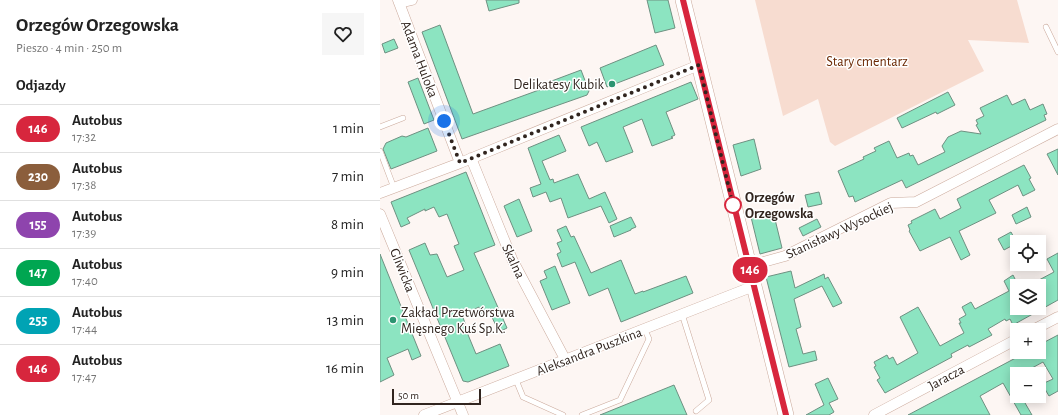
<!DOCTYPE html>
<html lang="pl">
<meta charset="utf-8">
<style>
:root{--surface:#fff;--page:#f6f6f6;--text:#222;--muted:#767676;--line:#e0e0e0}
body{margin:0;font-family:"Alegreya Sans",sans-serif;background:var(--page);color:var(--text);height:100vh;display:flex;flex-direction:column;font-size:15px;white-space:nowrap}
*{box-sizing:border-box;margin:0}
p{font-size:13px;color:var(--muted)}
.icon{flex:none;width:22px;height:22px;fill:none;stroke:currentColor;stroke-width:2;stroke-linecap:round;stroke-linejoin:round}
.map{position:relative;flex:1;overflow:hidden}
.sheet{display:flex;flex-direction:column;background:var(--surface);width:380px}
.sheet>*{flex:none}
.badge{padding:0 8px;border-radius:13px;font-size:14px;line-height:26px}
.buttons{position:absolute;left:630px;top:235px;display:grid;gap:8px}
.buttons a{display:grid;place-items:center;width:36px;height:36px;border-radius:0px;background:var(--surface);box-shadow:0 2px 10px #0003;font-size:20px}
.scale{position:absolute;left:12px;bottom:10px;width:89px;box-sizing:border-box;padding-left:4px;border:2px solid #31251f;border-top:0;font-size:11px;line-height:14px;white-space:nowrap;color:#31251f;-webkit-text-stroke:3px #fff;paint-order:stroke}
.you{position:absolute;width:20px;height:20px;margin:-10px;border:3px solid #fff;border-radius:50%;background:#1a73e8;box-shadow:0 0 0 6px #1a73e833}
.map>.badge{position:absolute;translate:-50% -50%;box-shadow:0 0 0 2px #fff}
h2{padding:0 16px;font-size:15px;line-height:36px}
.round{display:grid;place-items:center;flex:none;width:42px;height:42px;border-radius:0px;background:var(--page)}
.summary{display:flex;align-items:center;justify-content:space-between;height:68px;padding:0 16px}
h1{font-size:19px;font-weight:700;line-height:30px}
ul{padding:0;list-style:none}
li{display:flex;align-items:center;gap:12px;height:48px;padding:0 16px;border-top:1px solid var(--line)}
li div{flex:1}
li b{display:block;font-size:15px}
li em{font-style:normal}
li .badge{min-width:44px;font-weight:700;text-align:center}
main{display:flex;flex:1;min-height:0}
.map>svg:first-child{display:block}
.green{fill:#f7dcd0}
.building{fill:#8ce4c1;stroke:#6e9081}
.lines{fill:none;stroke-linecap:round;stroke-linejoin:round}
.lane-casing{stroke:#cbaa9c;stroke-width:6}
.street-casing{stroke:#cbaa9c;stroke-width:11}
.secondary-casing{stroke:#cbaa9c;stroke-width:16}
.lane{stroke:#fff;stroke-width:5}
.street{stroke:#fff;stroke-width:10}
.secondary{stroke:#fff;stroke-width:15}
.line-casing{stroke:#fff;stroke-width:9}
.line{stroke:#d7263d;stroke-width:6}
.walk{stroke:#31251f;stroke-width:4;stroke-dasharray:0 7.2}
.poi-dot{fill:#2c9471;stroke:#fff;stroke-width:1.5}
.stop-dot{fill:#fff;stroke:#d7263d;stroke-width:2}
.labels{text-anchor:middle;stroke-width:3;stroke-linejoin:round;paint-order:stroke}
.street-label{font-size:14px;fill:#31251f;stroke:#fff}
.park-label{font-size:14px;fill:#6b2904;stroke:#fff}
.poi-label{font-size:14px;fill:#31251f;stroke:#fff;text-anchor:end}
.stop-label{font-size:14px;font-weight:bold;fill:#31251f;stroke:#fff;text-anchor:start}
</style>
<main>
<section class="sheet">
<div class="summary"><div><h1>Orzegów Orzegowska</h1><p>Pieszo · 4 min · 250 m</p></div><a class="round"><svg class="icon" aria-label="heart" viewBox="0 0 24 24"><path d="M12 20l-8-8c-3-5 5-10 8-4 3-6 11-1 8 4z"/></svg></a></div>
<h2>Odjazdy</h2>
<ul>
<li><span class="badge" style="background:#d7263d;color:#fff">146</span><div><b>Autobus</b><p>17:32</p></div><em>1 min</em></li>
<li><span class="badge" style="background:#8b5e3c;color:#fff">230</span><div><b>Autobus</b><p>17:38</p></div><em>7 min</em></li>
<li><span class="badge" style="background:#8e44ad;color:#fff">155</span><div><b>Autobus</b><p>17:39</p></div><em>8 min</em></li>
<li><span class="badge" style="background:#00a651;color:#fff">147</span><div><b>Autobus</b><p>17:40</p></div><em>9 min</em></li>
<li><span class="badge" style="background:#00a3b4;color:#fff">255</span><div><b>Autobus</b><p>17:44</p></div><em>13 min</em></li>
<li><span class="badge" style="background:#d7263d;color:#fff">146</span><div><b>Autobus</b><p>17:47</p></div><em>16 min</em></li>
</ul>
</section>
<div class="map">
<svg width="678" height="415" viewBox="0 0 678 415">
<rect width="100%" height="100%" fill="#fdf6f3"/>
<path class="green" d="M 375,0 L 637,0 L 649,43 L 588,40 L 604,71 L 455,146 L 450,142 L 438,99 L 403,116 Z"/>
<path class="building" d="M 106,0 L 139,0 L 139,3 L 109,11 Z
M 267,0 L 288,0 L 295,28 L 275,33 Z
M 60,25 L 93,114 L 170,86 L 169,82 L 201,70 L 209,91 L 207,95 L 82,139 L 42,32 Z
M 14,39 L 18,48 L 5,53 L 2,44 Z
M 276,45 L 284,65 L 227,87 L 220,68 Z
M 38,78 L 54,120 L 44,124 L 28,82 Z
M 311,82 L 318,99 L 286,112 L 295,135 L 291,137 L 293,138 L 272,146 L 262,119 L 243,127 L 253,152 L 226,162 L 217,142 L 209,146 L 201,127 Z
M 568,92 L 575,105 L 557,114 L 556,112 L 522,128 L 517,118 Z
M 627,95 L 632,105 L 645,99 L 650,110 L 663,104 L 667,114 L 664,115 L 666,120 L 526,188 L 522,180 L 475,202 L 473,196 L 469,197 L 458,171 L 484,159 L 483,157 L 496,151 L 494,148 L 509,141 L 517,158 L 529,153 L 530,156 L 533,155 L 538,165 L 565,152 L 562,146 L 568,137 L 581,131 L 601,134 L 596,125 L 598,124 L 596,120 L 604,116 L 600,108 Z
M 48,128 L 57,151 L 11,169 L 3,149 L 6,143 L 22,136 L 26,137 Z
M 179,135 L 186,151 L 162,161 L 170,180 L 173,179 L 174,183 L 198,174 L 209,199 L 225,192 L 237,219 L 229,223 L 221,206 L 188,218 L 181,198 L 170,202 L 166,192 L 153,197 L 150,188 L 161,184 L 148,148 Z
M 374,139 L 381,169 L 361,176 L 353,145 Z
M 678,149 L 678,175 L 667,154 Z
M 644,165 L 651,178 L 649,179 L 655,190 L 643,196 L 638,185 L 609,200 L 616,213 L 579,231 L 590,255 L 581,260 L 570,237 L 540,251 L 529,231 L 530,230 L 528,225 L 532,223 L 531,221 L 555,209 L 560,219 L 581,208 L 577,199 Z
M 86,172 L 115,245 L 94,253 L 127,328 L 119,332 L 109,311 L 102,314 L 99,307 L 82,315 L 85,323 L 84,325 L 96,354 L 120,344 L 129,366 L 88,382 L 83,381 L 29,250 L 45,243 L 50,255 L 57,254 L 67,277 L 84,270 L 74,246 L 79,244 L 67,214 L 59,217 L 54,207 L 45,211 L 45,209 L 27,218 L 30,223 L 21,227 L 11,202 Z
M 439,192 L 442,204 L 428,207 L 425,195 Z
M 139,199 L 152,231 L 137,237 L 124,206 Z
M 647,207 L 651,217 L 636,224 L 632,215 Z
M 393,211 L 402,248 L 380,254 L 371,217 Z
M 251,217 L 256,227 L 251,229 L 251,230 L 234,237 L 230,226 Z
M 437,219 L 441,227 L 423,236 L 419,228 Z
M 186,226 L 191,237 L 194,236 L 211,273 L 241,260 L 255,294 L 263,291 L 263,292 L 306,276 L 313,293 L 241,322 L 228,288 L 209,296 L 195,262 L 182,267 L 177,254 L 181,252 L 177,243 L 182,241 L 177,230 Z
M 631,232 L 637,243 L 624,250 L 618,239 Z
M 678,253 L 678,300 L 633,325 L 630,319 L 626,321 L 625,319 L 608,329 L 612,335 L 589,347 L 588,345 L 571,354 L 572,357 L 505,393 L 497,380 L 500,378 L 494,367 L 496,366 L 494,362 L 507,355 L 509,359 L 513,357 L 517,365 L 538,353 L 520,317 L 538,307 L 560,346 L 584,333 L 579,323 L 581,323 L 579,319 L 586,315 L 582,307 L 591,302 L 595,309 L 629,291 L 624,281 L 633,275 L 637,283 L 637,308 L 659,308 L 659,280 L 674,272 L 667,259 Z
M 0,254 L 41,356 L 32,360 L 28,349 L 7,358 L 14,375 L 0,382 Z
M 175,266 L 190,303 L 172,310 L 160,281 L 167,278 L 164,271 Z
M 411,271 L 415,288 L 444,274 L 445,279 L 448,277 L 462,303 L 453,307 L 442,286 L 414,299 L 421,327 L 416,329 L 423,354 L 435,351 L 437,360 L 409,367 L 386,277 Z
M 678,335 L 678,391 L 669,396 L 662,384 L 673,379 L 663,362 L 641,374 L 637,374 L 637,396 L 641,396 L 652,415 L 641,415 L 623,383 L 600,396 L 610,415 L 528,415 L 647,352 L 659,352 L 659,345 Z
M 448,378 L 458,399 L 449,403 L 454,412 L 449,415 L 426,415 L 444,405 L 435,384 Z
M 294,385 L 307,415 L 220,415 Z"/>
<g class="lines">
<defs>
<path id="lane" d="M 666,27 L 678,52
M 0,127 L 23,118
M 0,151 L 14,188
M 302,314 L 329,400 L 316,411
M 136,380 L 143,397 L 183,415
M 202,415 L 240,400 L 269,339 L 265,330"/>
<path id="street" d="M 18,0 L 80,163
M 19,3 L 32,0
M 91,158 L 132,259 L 186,361
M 0,193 L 80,163 L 319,65
M 0,214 L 83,415
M 369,266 L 405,256 L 511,203 L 536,202 L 678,129
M 653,330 L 678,317
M 44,415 L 374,286
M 494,415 L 637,339"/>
<path id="secondary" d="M 303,0 L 406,415"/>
</defs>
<use href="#lane" class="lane-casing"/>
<use href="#street" class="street-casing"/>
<use href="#secondary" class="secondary-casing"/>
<use href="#lane" class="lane"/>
<use href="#street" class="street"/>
<use href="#secondary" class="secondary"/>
</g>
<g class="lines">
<defs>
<path id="line" d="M 303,0 L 406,415"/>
</defs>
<use href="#line" class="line-casing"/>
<use href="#line" class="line"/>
<path class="walk" d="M 64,121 L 80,163 L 319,65 L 353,205"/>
</g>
<g class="poi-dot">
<circle cx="232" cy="84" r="4"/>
<circle cx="13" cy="320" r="4"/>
</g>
<circle class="stop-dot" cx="353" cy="205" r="8"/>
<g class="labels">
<g class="street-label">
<text transform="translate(40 59) rotate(69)" y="5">Adama Huloka</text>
<text transform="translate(459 230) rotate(-25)" y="5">Stanisławy Wysockiej</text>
<text transform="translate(134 261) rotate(65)" y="5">Skalna</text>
<text transform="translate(23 270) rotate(68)" y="5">Gliwicka</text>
<text transform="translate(209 351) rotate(-21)" y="5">Aleksandra Puszkina</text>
<text transform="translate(566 377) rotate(-28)" y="5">Jaracza</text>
</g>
<g class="park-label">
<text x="487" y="66">Stary cmentarz</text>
</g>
<g class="poi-label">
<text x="224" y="89">Delikatesy Kubik</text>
<text x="21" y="317" text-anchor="start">Zakład Przetwórstwa<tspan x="21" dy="16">Mięsnego Kuś Sp.K.</tspan></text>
</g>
<g class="stop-label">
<text x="365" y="202">Orzegów<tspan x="365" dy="16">Orzegowska</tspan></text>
</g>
</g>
</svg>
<div class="buttons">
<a><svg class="icon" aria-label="locate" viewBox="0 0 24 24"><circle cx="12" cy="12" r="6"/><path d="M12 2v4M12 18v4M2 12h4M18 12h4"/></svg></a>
<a><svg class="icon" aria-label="layers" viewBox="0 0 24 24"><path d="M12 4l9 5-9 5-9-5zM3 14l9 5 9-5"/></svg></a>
<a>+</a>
<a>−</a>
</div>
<div class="scale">50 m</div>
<div class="you" style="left:64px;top:121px"></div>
<b class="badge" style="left:370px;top:270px;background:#d7263d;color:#fff">146</b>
</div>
</main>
